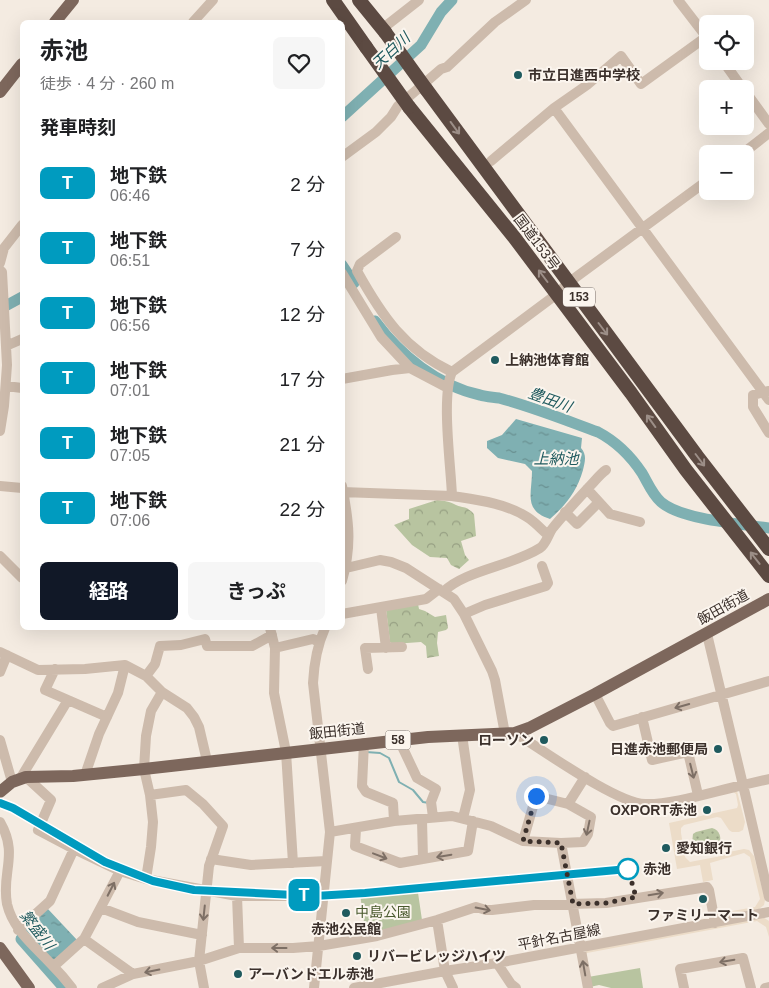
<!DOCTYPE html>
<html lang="ja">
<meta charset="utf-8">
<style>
:root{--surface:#fff;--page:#f6f6f6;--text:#202124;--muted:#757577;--accent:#111827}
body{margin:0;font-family:Helvetica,"Noto Sans JP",sans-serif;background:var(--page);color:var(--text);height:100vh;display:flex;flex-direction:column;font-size:19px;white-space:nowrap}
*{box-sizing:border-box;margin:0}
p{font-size:16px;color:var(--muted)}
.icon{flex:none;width:28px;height:28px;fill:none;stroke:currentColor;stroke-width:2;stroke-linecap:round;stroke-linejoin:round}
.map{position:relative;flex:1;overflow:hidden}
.sheet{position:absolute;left:20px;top:20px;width:325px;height:610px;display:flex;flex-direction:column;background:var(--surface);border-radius:8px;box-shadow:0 5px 20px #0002}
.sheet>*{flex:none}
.badge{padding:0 10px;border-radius:8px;font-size:18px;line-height:32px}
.buttons{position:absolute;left:699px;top:15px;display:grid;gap:10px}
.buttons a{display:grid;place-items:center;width:55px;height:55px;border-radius:8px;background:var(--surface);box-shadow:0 5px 20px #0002;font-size:25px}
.you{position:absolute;width:25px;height:25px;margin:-12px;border:4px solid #fff;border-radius:50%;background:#1a73e8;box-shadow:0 0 0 8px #1a73e833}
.map>.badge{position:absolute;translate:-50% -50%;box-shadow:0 0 0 2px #fff}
h2{padding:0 20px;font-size:19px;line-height:45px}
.round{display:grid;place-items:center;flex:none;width:52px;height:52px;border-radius:8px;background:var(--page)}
.summary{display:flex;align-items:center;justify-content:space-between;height:85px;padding:0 20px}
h1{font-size:24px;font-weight:700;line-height:38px}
.cta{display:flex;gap:10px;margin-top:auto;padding:10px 20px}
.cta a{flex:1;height:58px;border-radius:8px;background:var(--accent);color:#fff;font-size:20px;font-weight:700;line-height:58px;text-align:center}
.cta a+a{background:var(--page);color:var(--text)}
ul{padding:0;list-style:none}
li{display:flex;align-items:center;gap:15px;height:65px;padding:0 20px}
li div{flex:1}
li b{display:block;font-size:19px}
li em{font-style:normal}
li .badge{min-width:55px;font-weight:700;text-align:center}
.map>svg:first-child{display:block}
.grass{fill:url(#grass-dots)}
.forest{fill:url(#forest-crowns)}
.green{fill:#b8c4a0}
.plaza{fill:#ecdcc8}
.water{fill:url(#water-ripples)}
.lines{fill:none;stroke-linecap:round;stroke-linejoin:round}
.stream{stroke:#7fb0b2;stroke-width:2}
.river{stroke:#7fb0b2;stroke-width:11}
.minor{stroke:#cdbbac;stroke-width:10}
.major{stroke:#7d675c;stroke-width:12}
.highway{stroke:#5c4a42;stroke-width:14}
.highway-bridge{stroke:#5c4a42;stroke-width:14}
.oneway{stroke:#9c8e87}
.oneway2{stroke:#7d6f65}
.line-casing{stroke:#fff;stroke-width:11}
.line{stroke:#009bbf;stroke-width:8}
.walk{stroke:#3b302b;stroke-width:5;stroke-dasharray:0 9}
.poi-dot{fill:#1f5a5e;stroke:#fbf5ee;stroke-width:2}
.stop-dot{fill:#fff;stroke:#009bbf;stroke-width:2.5}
.labels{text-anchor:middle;stroke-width:4;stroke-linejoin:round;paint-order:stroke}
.shield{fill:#fbf5ee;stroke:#756b66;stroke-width:1}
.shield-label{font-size:12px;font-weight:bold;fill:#3b302b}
.poi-label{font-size:14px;font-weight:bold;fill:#3b302b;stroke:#fbf5ee;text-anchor:start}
.street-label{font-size:14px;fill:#3b302b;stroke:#fbf5ee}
.stop-label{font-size:14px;font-weight:bold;fill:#3b302b;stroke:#fbf5ee;text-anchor:start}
.park-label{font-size:14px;fill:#4a5a2e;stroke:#fbf5ee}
.water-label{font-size:15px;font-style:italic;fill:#1f5a5e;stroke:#fbf5ee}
</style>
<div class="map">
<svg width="769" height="988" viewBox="0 0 769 988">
<defs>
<pattern id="grass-dots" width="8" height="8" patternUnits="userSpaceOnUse" patternTransform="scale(1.25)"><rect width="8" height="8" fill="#b8c4a0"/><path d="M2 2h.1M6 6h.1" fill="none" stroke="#97a083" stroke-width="1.8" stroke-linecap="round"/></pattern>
<pattern id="forest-crowns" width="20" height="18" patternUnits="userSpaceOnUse" patternTransform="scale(1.25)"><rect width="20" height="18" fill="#b8c4a0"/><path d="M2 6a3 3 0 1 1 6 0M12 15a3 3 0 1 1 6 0" fill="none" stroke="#97a083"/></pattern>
<pattern id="water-ripples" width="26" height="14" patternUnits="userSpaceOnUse" patternTransform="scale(1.25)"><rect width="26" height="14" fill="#7fb0b2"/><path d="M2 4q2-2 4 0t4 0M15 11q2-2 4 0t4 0" fill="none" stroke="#699091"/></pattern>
</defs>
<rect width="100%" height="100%" fill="#f4ebe1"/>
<path class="grass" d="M 712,828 C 720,830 722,838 719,845 C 713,849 703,851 696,848 L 692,843 L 693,834 L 696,832 Z"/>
<path class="forest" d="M 437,500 C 445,501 449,501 456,505 C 465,509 465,505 474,514 L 476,536 L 461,541 L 465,555 L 469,560 L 459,569 L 451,565 L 447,558 L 430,557 L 412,545 L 394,525 L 409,519 L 409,509 Z
M 418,604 L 419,609 L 425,611 L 435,617 L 446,615 L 448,628 L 446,630 L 438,632 L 437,643 L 439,656 L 427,658 L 426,646 L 421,642 L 393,644 L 390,642 L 386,609 Z"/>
<path class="green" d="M 417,886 L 422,920 L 366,936 L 360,894 Z
M 640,968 L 643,988 L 611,988 L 599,985 L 590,987 L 588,977 Z"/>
<path class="plaza" d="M 587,783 L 590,783 L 628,803 L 647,807 L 660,806 L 733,790 L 737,791 L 745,822 L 743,830 L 739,832 L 732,832 L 729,830 L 721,818 L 717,817 L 684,825 L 681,828 L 681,833 L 685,857 L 690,862 L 695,861 L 721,856 L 729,852 L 744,849 L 749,850 L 754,856 L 765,900 L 764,905 L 759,909 L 723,916 L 721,916 L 718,914 L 718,911 L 721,913 L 755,907 L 760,899 L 750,857 L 744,853 L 710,863 L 713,880 L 703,882 L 700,865 L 677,869 L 669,823 L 737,808 L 738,805 L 736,794 L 732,791 L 665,807 L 643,809 L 618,801 L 588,784 L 584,785 Z
M 763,917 L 769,921 L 769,937 L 766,927 L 757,921 L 587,953 L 584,956 L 586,950 Z"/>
<path class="water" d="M 516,419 L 582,438 L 581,448 C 587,455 585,461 583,470 C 577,491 566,505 550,519 C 523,510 532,494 532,471 L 525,464 L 498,458 L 487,448 L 487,441 L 502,435 Z
M 47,908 L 78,941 L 54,962 L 24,928 Z"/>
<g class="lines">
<path class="stream" d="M 366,752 L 380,753 L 389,758 L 399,782 L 413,790 L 423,802 L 429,803"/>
<path class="river" d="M 342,117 L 421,45 L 441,12 L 452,0
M 342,265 L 354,283
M 0,309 L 22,297
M 375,321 C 400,355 438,386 480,395 C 486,397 493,397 499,398 C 533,407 565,420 598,432 C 617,442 630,455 642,473 C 648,483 652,494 661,502 C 682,520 741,524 769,528
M 21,939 L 64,988"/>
<path class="minor" d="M 678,0 L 708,39
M 193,22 L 213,0
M 382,29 L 419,0
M 723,61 L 743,89
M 745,91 L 769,124
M 554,108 L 769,400
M 742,154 L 769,133
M 342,157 L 376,132 L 391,117 L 398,106 L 441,69 L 447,67 L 495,22 L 526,0
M 491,161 L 554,108 L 587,85 L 621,56 L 641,84 L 706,37
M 396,237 L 360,264 L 357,271 C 382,316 404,349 452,372
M 0,263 L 4,248 L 22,225
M 0,270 L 2,272 L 7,365 L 4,406 L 0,431
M 342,273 L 381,337 L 410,368 L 448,388
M 6,346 L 22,339
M 342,379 L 392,370 L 410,368
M 6,386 L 22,388
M 768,391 L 753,395 L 753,407 L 769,433
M 0,486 L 22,488
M 342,486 C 349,521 352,546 342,581
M 587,489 L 610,514 L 640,522
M 342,492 L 452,496 C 451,467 441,396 452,372 L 557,294 L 568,283 L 708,180
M 452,496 C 478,500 505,503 527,517 C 535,522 541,529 548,535
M 565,512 L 577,524 L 599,502
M 0,556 L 22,578
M 342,569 L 380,560 L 391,562 L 406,568 L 454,599 L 464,614 L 492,671 L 495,680 L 505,734
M 443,592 C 465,570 512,566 540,548 C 546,544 548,535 552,529 C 564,514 577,500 590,486 C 595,481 600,474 606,470
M 381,608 L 386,648
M 342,614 L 426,599 L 439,589
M 464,614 L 485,605 L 546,586 L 548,583 L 542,566
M 270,628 L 275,648 L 274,693 L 286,752 L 293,863
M 707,634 L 743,785 L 769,779
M 275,648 L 313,639 L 319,642
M 0,652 L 38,670 L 85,669 L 125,665
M 55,669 L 45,690 L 107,717
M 368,669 L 365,648 L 402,647
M 0,672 L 7,655
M 146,676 L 155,664 L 160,646 L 181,645 L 205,639 L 207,646 L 252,646 L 272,635
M 595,694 L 610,723 L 613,726 L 769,681
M 642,717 L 652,760 L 688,752 L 698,795
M 515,733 C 543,750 616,803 645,804 C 672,805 715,791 743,785 L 769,897
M 462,735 L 470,790 L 463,818
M 0,740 L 12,782
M 399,740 L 417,778 L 436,789 L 431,802 L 433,817
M 364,743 L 362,786 L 366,792 L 393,803 L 394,821
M 85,775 L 99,734 L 118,693 L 125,665 L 146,676 L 162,692 L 187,708 L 194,717 L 199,727 L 207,761
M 26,777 L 51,800 L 38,830 L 74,849 L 120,871 L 146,879 L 237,896 L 323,896
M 20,779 L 68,700
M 150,795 L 186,790 L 203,804 L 223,826 L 209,866 L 199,961 L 204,988
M 568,804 L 585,777
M 422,820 L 423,859
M 0,822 C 19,855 1,872 7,904 C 13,930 35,946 52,965 C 59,972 66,980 72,988
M 356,829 L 355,846 L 400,863 L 468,851 L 473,821
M 330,832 L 394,821 L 452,816 L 491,826 L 523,841 L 561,843 L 583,842 L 588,834 L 591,817 L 568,804 L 536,796 L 523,841
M 561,843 C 570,891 579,939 588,988
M 211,859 L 251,865 L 326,861
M 146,879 L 151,847 L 153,822 L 150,795 L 144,769 L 146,736 L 151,711 L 162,692
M 237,896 L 239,948
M 101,908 L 138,922 L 202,935
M 437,920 L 445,971 L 453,988
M 18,930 L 50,901 L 74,849
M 84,939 L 133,974 L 199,961 L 239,948 L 293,948 L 319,946 L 377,936 L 437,920 L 476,907 L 486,910 L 492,910 L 534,905 L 606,903 L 707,887 L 709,890 L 715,923
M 497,963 L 511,984 L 516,988
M 54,966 L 84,939 L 120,871
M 102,988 L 133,974
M 314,988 L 330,832 L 313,683 C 314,663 317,646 325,628
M 354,988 L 445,971 L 497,963 L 769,912
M 684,988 L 680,969 L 743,958 L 751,988
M 765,988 L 769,987"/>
<path class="major" d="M 55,22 L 73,0
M 0,92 L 22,64
M 0,792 L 12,782 L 26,777 L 73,776 L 144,769 L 428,737 L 515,733 L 529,728 L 595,694 L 769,599
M 0,948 L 29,988"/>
<path class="highway" d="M 333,0 L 366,47
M 359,0 L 385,32
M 426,89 L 697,456 L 769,549
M 409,107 L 514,237 L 631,393 L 686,470 L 769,576"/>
<path class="highway-bridge" d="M 385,32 L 426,89
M 366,47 L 409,107"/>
</g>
<defs><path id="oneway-shaft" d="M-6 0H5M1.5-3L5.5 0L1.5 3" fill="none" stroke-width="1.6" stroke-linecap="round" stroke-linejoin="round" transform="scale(1.25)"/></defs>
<g class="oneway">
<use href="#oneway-shaft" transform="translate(455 128) rotate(54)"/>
<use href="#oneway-shaft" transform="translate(543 276) rotate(-127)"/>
<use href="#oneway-shaft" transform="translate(603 329) rotate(53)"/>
<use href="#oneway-shaft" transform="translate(651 421) rotate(-126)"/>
<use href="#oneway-shaft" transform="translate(700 460) rotate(53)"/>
<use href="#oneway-shaft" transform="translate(755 558) rotate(-128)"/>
</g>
<g class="oneway2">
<use href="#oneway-shaft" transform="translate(682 706) rotate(164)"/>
<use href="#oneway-shaft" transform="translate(692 771) rotate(76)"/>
<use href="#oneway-shaft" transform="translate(588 828) rotate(102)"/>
<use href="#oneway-shaft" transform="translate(380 856) rotate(21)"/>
<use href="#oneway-shaft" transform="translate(444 856) rotate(170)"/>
<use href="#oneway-shaft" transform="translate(111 889) rotate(-63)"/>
<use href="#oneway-shaft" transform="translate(656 894) rotate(-9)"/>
<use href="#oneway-shaft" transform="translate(483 909) rotate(11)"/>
<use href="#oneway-shaft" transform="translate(204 913) rotate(96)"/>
<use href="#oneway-shaft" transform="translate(279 948) rotate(180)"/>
<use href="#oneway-shaft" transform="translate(727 961) rotate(170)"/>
<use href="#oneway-shaft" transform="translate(584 968) rotate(-100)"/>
<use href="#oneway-shaft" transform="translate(152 971) rotate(169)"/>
</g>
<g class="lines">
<defs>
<path id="line" d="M 0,803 L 13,808 L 105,862 L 153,881 L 194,890 L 315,896 L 365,893 L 628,869"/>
</defs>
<use href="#line" class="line-casing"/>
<use href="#line" class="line"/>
<path class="walk" d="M 536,796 L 523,841 L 561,843 L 573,904 L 606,903 L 636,897 L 628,869"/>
</g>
<g class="poi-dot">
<circle cx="518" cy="75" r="5"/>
<circle cx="495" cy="360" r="5"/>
<circle cx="544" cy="740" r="5"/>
<circle cx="718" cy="749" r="5"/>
<circle cx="707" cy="810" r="5"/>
<circle cx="666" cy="848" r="5"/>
<circle cx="703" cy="899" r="5"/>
<circle cx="346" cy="913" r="5"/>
<circle cx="357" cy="956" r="5"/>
<circle cx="238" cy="974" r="5"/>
</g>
<circle class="stop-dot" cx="628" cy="869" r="10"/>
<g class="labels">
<g class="shield">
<rect x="563" y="287.5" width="32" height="19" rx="4"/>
<rect x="385.5" y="730.5" width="25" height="19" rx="4"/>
</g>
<g class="shield-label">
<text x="579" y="301">153</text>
<text x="398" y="744">58</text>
</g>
<g class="poi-label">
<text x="528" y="80">市立日進西中学校</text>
<text x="505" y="365">上納池体育館</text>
<text x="534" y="745" text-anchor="end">ローソン</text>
<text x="708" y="754" text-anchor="end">日進赤池郵便局</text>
<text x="697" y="815" text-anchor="end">OXPORT赤池</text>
<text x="676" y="853">愛知銀行</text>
<text x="703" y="920" text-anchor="middle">ファミリーマート</text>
<text x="346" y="934" text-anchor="middle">赤池公民館</text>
<text x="367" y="961">リバービレッジハイツ</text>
<text x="248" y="979">アーバンドエル赤池</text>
</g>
<g class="street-label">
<text transform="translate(537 242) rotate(53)" y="5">国道153号</text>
<text transform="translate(723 607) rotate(-29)" y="5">飯田街道</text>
<text transform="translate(337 731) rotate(-6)" y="5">飯田街道</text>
<text transform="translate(559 937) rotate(-11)" y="5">平針名古屋線</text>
</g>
<g class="stop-label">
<text x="643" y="874">赤池</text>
</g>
<g class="park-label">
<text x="383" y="917">中島公園</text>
</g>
<g class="water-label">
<text transform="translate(391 51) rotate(-43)" y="5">天白川</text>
<text transform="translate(550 400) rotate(20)" y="5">豊田川</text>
<text x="556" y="464">上納池</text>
<text transform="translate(37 930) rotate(52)" y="5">繁盛川</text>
</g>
</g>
</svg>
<div class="buttons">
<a><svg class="icon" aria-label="locate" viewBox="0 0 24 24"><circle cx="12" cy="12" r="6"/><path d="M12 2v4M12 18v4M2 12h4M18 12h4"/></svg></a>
<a>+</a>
<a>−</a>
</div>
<div class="you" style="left:536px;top:796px"></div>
<b class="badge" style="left:304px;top:895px;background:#009bbf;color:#fff">T</b>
<section class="sheet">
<div class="summary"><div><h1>赤池</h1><p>徒歩 · 4 分 · 260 m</p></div><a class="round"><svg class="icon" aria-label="heart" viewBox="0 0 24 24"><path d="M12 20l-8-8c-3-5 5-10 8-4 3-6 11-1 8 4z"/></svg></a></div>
<h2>発車時刻</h2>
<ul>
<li><span class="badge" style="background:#009bbf;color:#fff">T</span><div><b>地下鉄</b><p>06:46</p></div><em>2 分</em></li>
<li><span class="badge" style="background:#009bbf;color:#fff">T</span><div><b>地下鉄</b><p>06:51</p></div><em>7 分</em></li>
<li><span class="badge" style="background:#009bbf;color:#fff">T</span><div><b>地下鉄</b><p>06:56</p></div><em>12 分</em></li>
<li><span class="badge" style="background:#009bbf;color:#fff">T</span><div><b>地下鉄</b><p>07:01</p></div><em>17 分</em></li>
<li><span class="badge" style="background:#009bbf;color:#fff">T</span><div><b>地下鉄</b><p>07:05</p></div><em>21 分</em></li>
<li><span class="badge" style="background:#009bbf;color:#fff">T</span><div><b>地下鉄</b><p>07:06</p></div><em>22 分</em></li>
</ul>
<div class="cta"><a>経路</a><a>きっぷ</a></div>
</section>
</div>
